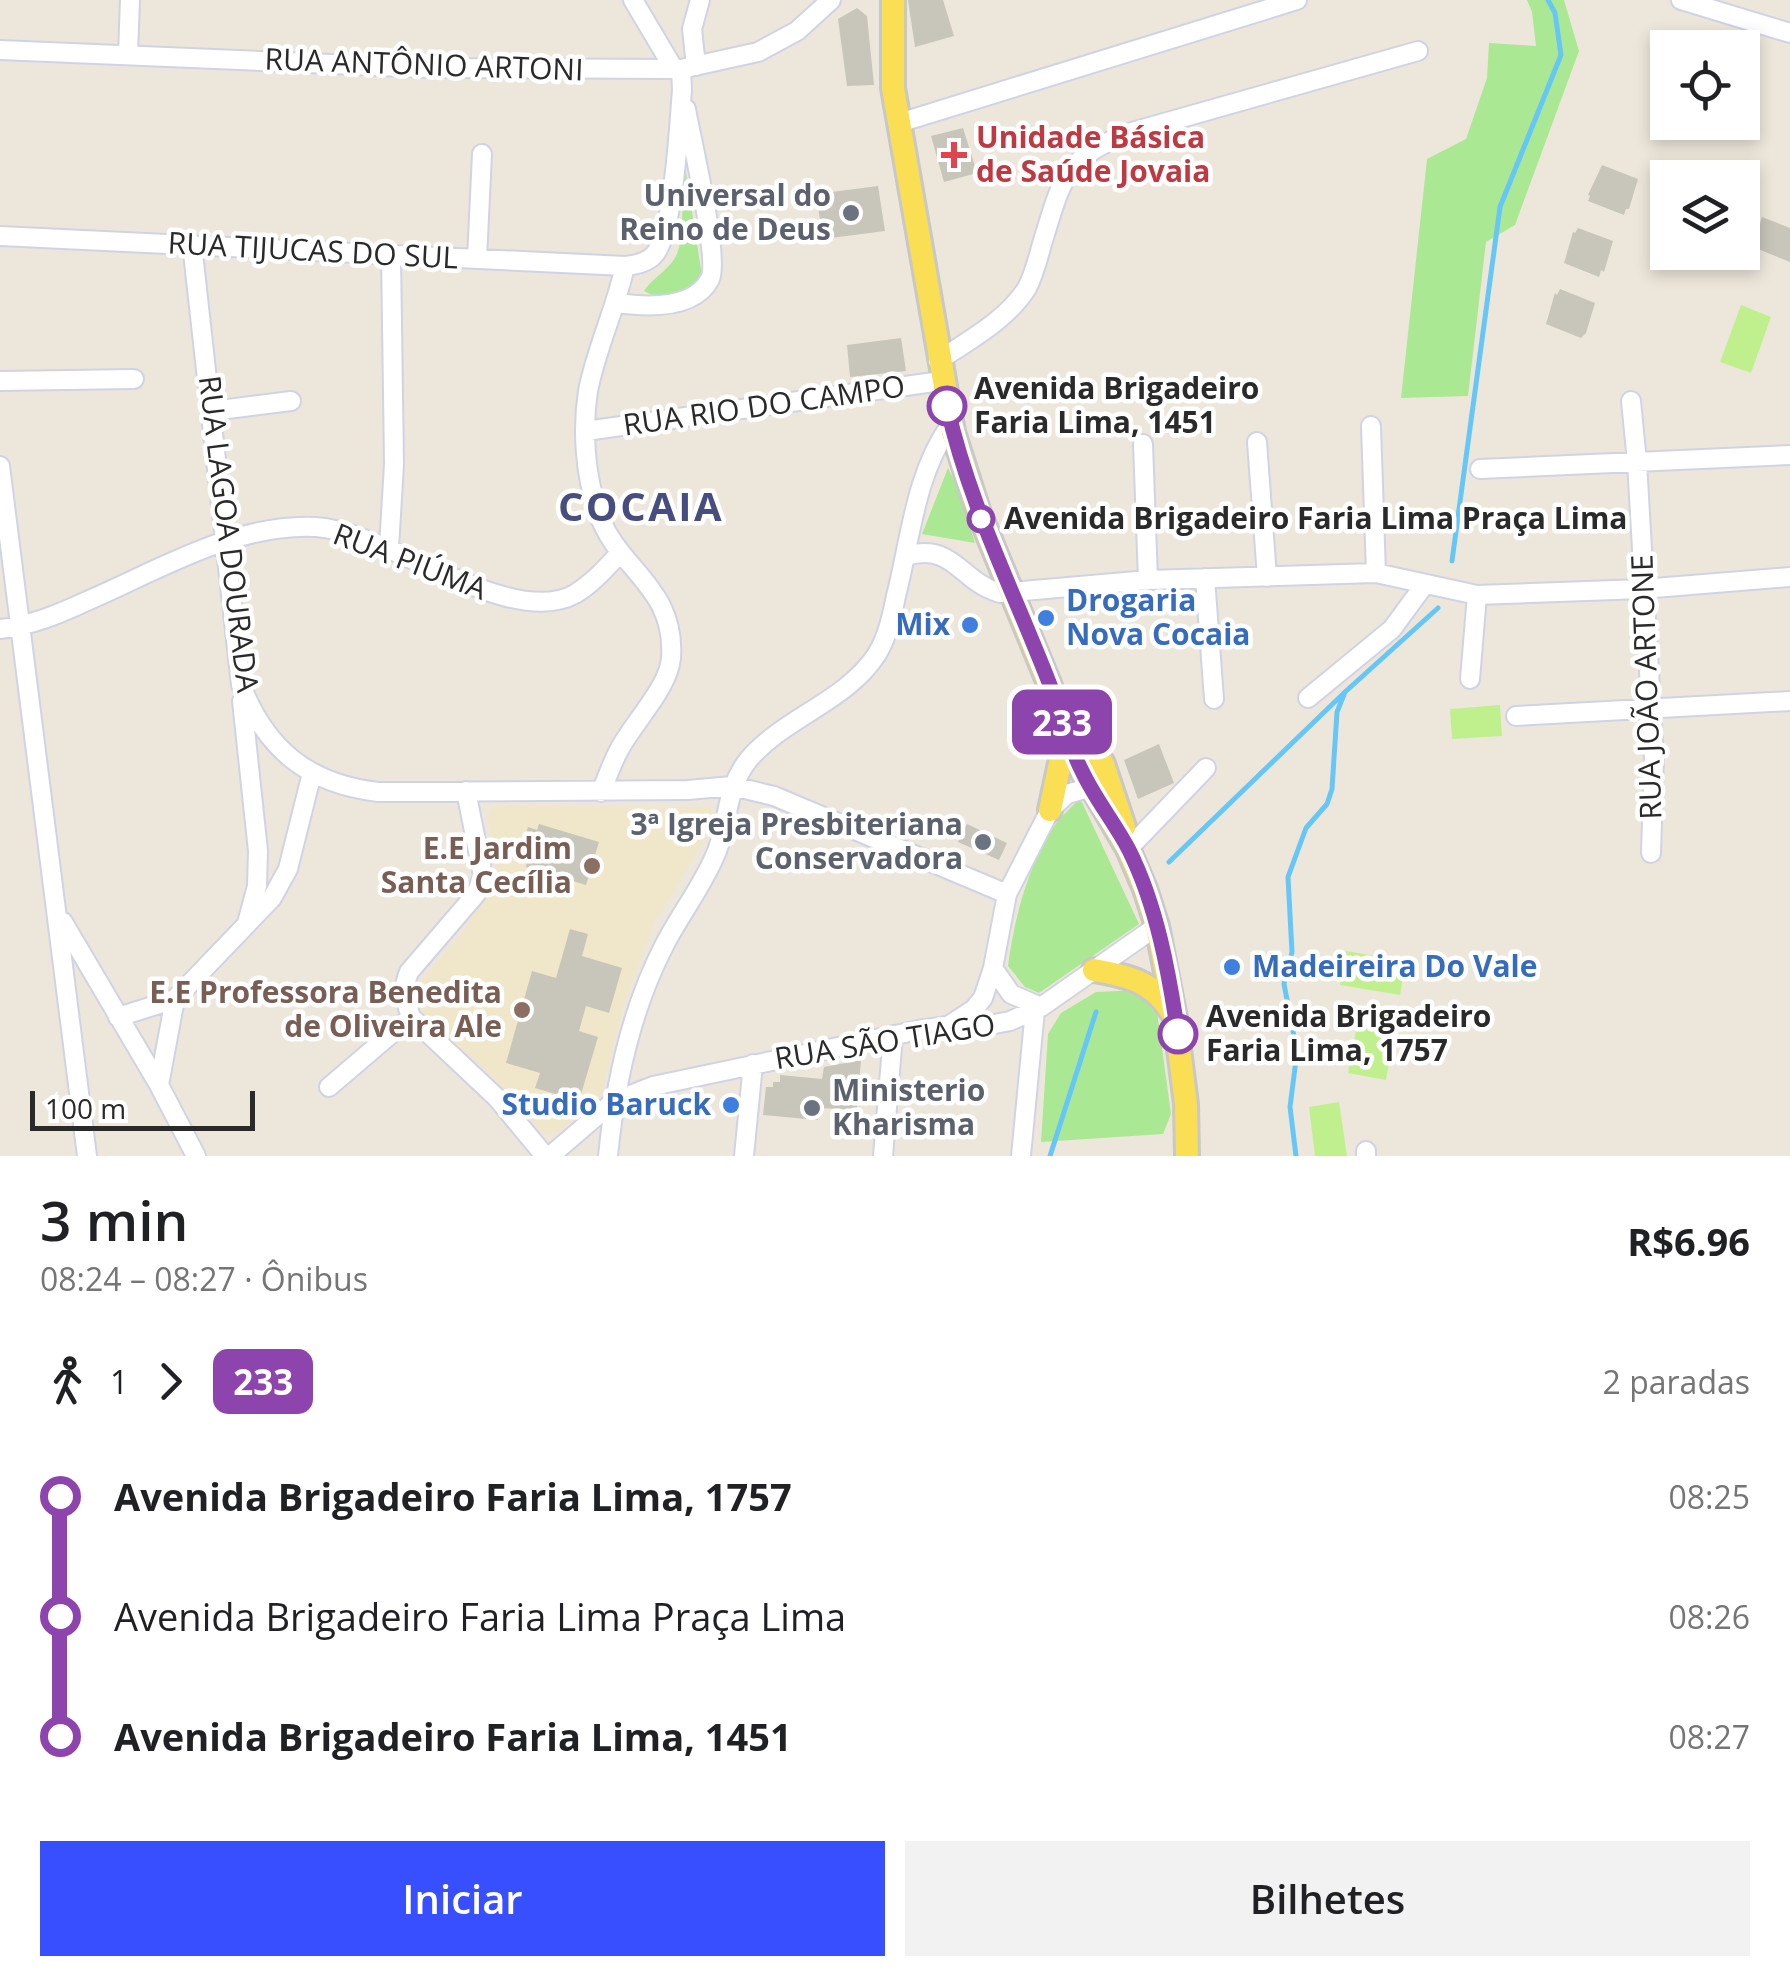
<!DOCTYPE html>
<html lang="pt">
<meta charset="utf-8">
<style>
:root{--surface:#fff;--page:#f2f2f2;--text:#202124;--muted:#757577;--accent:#374fff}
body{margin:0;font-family:"Open Sans",sans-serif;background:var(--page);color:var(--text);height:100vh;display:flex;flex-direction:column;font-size:38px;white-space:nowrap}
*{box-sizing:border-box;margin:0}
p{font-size:32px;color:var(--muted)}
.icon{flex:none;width:55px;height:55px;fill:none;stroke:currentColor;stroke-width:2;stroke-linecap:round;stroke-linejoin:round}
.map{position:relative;height:1156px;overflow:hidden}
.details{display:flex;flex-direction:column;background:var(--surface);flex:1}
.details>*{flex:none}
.badge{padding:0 20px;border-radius:15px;font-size:35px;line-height:65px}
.fabs{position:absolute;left:1650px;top:30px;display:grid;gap:20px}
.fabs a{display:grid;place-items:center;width:110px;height:110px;border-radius:0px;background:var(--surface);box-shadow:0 5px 15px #0003;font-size:50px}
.scale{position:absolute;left:30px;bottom:25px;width:225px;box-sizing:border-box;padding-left:10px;border:5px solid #2a2a2a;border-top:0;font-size:28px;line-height:35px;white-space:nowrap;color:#2a2a2a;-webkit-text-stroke:8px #fff;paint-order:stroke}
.map>.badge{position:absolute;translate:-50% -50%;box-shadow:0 0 0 5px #fff}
.legs{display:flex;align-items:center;gap:15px;height:110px;padding:0 40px;font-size:32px}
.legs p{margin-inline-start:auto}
.summary{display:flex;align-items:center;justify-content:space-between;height:170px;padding:0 40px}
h1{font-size:55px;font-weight:600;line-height:75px}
.action{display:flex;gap:20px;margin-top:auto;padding:20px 40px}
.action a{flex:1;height:115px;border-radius:0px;background:var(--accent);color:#fff;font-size:40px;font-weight:600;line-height:115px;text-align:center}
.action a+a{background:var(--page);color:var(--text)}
ul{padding:0 40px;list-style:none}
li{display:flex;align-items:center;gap:35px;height:120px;font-size:38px}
li i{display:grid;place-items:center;width:15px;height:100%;margin:0 12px;background:currentColor}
li i::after{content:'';width:25px;height:25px;margin:-12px;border:8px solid;border-radius:50%;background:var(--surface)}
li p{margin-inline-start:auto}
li:first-child i{background:linear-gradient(#0000 50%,currentColor 0)}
li:last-child i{background:linear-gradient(currentColor 50%,#0000 0)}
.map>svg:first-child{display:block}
.education{fill:#f0e6c9}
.green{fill:#abe894}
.pitch{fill:#c0f08e}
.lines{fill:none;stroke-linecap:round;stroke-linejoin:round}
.stream{stroke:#66c7f7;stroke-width:5}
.building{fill:#c8c5ba}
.minor-casing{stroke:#d0d3e4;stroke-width:22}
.major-casing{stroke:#c8c8c8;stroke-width:28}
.minor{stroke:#fff;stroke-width:18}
.major{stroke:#fade53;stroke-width:22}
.line-1-casing{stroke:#fff;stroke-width:22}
.line-1{stroke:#8e44ad;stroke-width:15}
.health-dot{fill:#e0444e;stroke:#fff;stroke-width:4}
.worship-dot{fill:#6b7280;stroke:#fff;stroke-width:4}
.stop-1-dot{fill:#fff;stroke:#8e44ad;stroke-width:5}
.shop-dot{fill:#3f7fe0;stroke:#fff;stroke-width:4}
.education-dot{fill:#8d6e63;stroke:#fff;stroke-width:4}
.labels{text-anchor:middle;stroke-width:9;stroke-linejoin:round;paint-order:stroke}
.street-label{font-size:30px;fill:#2a2a2a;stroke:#fff}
.health-label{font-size:30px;font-weight:bold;fill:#be3a42;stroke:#fff;text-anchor:start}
.worship-label{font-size:30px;font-weight:bold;fill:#5b616d;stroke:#fff;text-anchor:end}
.stop-label{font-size:30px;font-weight:bold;fill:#2a2a2a;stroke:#fff;text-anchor:start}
.shop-label{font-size:30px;font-weight:bold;fill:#366cbe;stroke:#fff;text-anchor:start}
.education-label{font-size:30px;font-weight:bold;fill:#785e54;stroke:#fff;text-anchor:end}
.district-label{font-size:40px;font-weight:bold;letter-spacing:2.5px;fill:#474d7e;stroke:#fff}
</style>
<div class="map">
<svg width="1790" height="1156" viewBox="0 0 1790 1156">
<rect width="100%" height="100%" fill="#ede7db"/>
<path class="education" d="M 498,805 L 703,807 L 710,808 L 714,816 L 705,838 L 653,925 L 624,1004 L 601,1097 L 557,1133 L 544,1134 L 493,1077 L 426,1016 L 418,1004 L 419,983 L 464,931 L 495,877 L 496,855 L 487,817 L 491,808 Z"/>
<path class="green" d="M 1527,0 L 1564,0 L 1579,51 L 1515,225 L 1486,242 L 1468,396 L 1401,398 L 1427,159 L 1466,139 L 1487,78 L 1489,43 L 1536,46 L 1532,12 Z
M 683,154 L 703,282 C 683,292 666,304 644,291 C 653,277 668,271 676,256 C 685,241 682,175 683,154 Z
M 948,468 L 957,485 L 975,543 L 922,534 Z
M 1080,798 L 1139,924 L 1039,993 L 1025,987 L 1008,966 C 1014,920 1027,868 1053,828 C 1060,817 1071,808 1080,798 Z
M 1138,990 L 1157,1011 L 1171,1114 L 1163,1134 L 1041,1142 L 1048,1034 L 1061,1013 L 1096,992 Z"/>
<path class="pitch" d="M 1741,305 L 1771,317 L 1751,373 L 1720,362 Z
M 1500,705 L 1502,736 L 1452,739 L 1450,709 Z
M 1346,951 L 1406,961 L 1400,995 L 1340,985 Z
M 1360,1010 L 1397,1017 L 1386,1080 L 1348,1073 Z
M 1339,1102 L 1347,1156 L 1315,1156 L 1309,1107 Z"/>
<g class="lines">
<path class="stream" d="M 1452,561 L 1500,207 L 1561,55 L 1555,13 L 1548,0
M 1169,862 L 1345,692 L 1438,608
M 1050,1156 L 1096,1012
M 1296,1156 L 1290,1107 L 1297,1052 L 1284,984 L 1292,952 L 1288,877 L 1306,828 L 1327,804 L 1332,789 L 1337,712 L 1345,692"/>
</g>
<path class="building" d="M 908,0 L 943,0 L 954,36 L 915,47 Z
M 857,8 L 867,16 L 874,85 L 847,86 L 838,19 Z
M 963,128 L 977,173 L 944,182 L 931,136 Z
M 1602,165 L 1638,179 L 1629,209 L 1626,209 L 1624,215 L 1588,201 L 1590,196 L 1588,195 Z
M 878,186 L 885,231 L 823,239 L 816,194 Z
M 1762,217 L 1790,228 L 1790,262 L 1753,247 Z
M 1578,228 L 1613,241 L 1604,272 L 1601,270 L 1599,277 L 1564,263 L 1573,232 L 1575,233 Z
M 1560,289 L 1595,303 L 1586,333 L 1581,338 L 1546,324 L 1555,293 L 1557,295 Z
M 901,338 L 906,371 L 850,377 L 847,345 Z
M 1159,744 L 1174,783 L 1138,799 L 1124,760 Z
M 539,824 L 599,842 L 586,885 L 526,867 L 527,861 L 518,859 L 528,827 L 537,830 Z
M 967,824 L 1007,843 L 999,860 L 958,842 Z
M 570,929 L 588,934 L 582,956 L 622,968 L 609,1013 L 586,1006 L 579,1031 L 598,1037 L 579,1101 L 535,1088 L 540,1073 L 506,1063 L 532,971 L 556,978 Z
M 861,1060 L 857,1110 L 819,1108 L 818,1120 L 763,1115 L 766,1087 L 773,1087 L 773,1082 L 780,1082 L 780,1075 L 822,1079 L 824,1067 Z"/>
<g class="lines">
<defs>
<path id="minor" d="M 633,0 L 674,69
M 1681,0 L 1790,33
M 0,50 L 427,68 L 681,69 L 758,52 L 797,31 L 831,0
M 128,54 L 130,0
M 696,66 L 692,29 L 700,0
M 899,123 L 1297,0
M 0,236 L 625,266 C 635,265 647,263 654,255 C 674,234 679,123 682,90 L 681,69
M 192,244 L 241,685 C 266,749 308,784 378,792 L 688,790 L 732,786 L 774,796 L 1007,894
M 477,259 L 482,154
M 617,303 C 646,307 694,310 710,279 C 720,259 691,138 686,109
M 938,361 C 969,340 1007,320 1027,288 C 1034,275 1038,258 1042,244 C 1062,179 1064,157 1132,132 L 1418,51
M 0,381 L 134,379
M 1631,401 L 1637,462 L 1654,758 L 1651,853
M 212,411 L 291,401
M 1371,426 L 1376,573
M 586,431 L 941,381
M 1257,442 L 1267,577
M 1143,444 L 1148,580
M 0,466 L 87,1156
M 1480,469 L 1790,455
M 389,548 L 394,464 L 391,255
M 906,556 C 954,542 960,582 1000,593 L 1148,580 L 1376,573 L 1477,595 L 1642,589 L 1790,577
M 1205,578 L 1214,699
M 0,629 C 30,626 59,614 87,601 C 159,570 235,523 316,527 C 390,532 510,630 575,594 C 593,583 606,568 620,553
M 1470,679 L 1477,595
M 1308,698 L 1392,629 L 1425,584
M 242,701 L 258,851 L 257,886 L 247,923
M 1516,716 L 1790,701
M 466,791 L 483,876 L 476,894 L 409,972 C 402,988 405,1001 411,1017 L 497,1098 L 545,1156
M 601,792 C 607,778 612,763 619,750 C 633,723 669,687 671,658 C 676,586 617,570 598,512 C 585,475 582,430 588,391 C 596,349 616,308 625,266
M 1128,849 L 1206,768
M 63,922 L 159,1085 L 196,1156
M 993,968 L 1011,994 L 1041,1007
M 118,1017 L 175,999 L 272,898 L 288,869 L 312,773
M 948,1026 L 974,1009 L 983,998 L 993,968 L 1007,894 L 1050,810 L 1067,794 L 1099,785
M 159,1085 L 175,999
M 329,1087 L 411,1017
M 1366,1151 L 1366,1156
M 550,1156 L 613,1102 L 653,1086 L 919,1030 L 947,1026 L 979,1027 L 1010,1021 L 1041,1007 L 1157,926
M 608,1156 C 615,1084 631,1009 665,944 C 681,913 704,884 717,851 C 729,819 726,787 749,759 C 785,717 847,701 877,654 C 888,636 892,615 896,596 C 911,537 915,474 951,424
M 744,1156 L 753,1064
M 883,1156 L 893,1035
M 1021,1156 L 1035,1010"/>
<path id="major" d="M 893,0 L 893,88 L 953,432 L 979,513 L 1050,686 L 1065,733 L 1082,771 L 1128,849 L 1145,889 L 1157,926 L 1175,1018 L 1186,1104 L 1187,1156
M 1061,700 L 1103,764 L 1124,827
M 1050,810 L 1062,754 L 1061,733
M 1094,970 C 1128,976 1152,981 1171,1011"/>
</defs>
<use href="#minor" class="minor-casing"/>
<use href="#major" class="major-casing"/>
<use href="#minor" class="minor"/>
<use href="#major" class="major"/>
</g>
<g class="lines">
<defs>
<path id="line-1" d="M 947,406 C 969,504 1014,592 1050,685 C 1061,714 1068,744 1082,771 C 1095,799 1115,823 1129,850 C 1157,906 1169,973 1178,1034"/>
</defs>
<use href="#line-1" class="line-1-casing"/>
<use href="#line-1" class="line-1"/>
</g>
<path class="health-dot" d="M949 140h10v10h10v10h-10v10h-10v-10h-10v-10h10z"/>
<g class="worship-dot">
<circle cx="851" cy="213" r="10"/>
<circle cx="983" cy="842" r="10"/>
<circle cx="812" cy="1108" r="10"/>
</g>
<g class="stop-1-dot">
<circle cx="947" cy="406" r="18"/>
<circle cx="981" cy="519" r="12"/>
<circle cx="1178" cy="1034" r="18"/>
</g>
<g class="shop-dot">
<circle cx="1046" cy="618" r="10"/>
<circle cx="970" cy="625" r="10"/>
<circle cx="1232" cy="967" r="10"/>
<circle cx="731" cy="1105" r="10"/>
</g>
<g class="education-dot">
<circle cx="592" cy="866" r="10"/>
<circle cx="522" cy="1010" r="10"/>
</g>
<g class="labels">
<g class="street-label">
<text transform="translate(424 65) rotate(2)" y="10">RUA ANTÔNIO ARTONI</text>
<text transform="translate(313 251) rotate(3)" y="10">RUA TIJUCAS DO SUL</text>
<text transform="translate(764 406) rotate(-8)" y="10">RUA RIO DO CAMPO</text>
<text transform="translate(228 534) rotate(83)" y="10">RUA LAGOA DOURADA</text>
<text transform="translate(410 562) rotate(21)" y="10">RUA PIÚMA</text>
<text transform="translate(1647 687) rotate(-92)" y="10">RUA JOÃO ARTONE</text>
<text transform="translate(885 1042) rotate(-9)" y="10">RUA SÃO TIAGO</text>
</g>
<g class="health-label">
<text x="976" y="148">Unidade Básica<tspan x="976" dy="34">de Saúde Jovaia</tspan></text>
</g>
<g class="worship-label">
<text x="831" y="206">Universal do<tspan x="831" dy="34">Reino de Deus</tspan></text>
<text x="963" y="835">3ª Igreja Presbiteriana<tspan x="963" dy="34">Conservadora</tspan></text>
<text x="832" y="1101" text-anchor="start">Ministerio<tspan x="832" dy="34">Kharisma</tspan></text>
</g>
<g class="stop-label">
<text x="974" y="399">Avenida Brigadeiro<tspan x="974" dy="34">Faria Lima, 1451</tspan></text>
<text x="1004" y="529">Avenida Brigadeiro Faria Lima Praça Lima</text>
<text x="1206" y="1027">Avenida Brigadeiro<tspan x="1206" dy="34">Faria Lima, 1757</tspan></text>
</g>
<g class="shop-label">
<text x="1066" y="611">Drogaria<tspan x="1066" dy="34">Nova Cocaia</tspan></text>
<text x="950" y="635" text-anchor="end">Mix</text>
<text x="1252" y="977">Madeireira Do Vale</text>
<text x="711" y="1115" text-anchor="end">Studio Baruck</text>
</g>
<g class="education-label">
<text x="572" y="859">E.E Jardim<tspan x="572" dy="34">Santa Cecília</tspan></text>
<text x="502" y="1003">E.E Professora Benedita<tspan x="502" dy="34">de Oliveira Ale</tspan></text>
</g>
<g class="district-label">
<text x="641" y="521">COCAIA</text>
</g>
</g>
</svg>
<div class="fabs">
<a><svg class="icon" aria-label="locate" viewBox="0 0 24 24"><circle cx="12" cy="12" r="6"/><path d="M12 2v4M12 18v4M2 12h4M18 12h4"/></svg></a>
<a><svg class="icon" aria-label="layers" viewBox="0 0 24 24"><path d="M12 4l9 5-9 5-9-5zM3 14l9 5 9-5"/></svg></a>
</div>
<div class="scale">100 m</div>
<b class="badge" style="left:1062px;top:722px;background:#8e44ad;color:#fff">233</b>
</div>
<section class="details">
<div class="summary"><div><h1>3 min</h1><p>08:24 – 08:27 · Ônibus</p></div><b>R$6.96</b></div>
<div class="legs"><svg class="icon" aria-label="walk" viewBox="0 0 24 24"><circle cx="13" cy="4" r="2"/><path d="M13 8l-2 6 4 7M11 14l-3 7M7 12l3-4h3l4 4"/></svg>1<svg class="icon" aria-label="forward" viewBox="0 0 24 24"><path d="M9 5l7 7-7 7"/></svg><b class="badge" style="background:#8e44ad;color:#fff">233</b><p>2 paradas</p></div>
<ul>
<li><i style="color:#8e44ad"></i><b>Avenida Brigadeiro Faria Lima, 1757</b><p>08:25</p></li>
<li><i style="color:#8e44ad"></i><span>Avenida Brigadeiro Faria Lima Praça Lima</span><p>08:26</p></li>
<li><i style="color:#8e44ad"></i><b>Avenida Brigadeiro Faria Lima, 1451</b><p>08:27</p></li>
</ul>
<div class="action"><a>Iniciar</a><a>Bilhetes</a></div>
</section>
